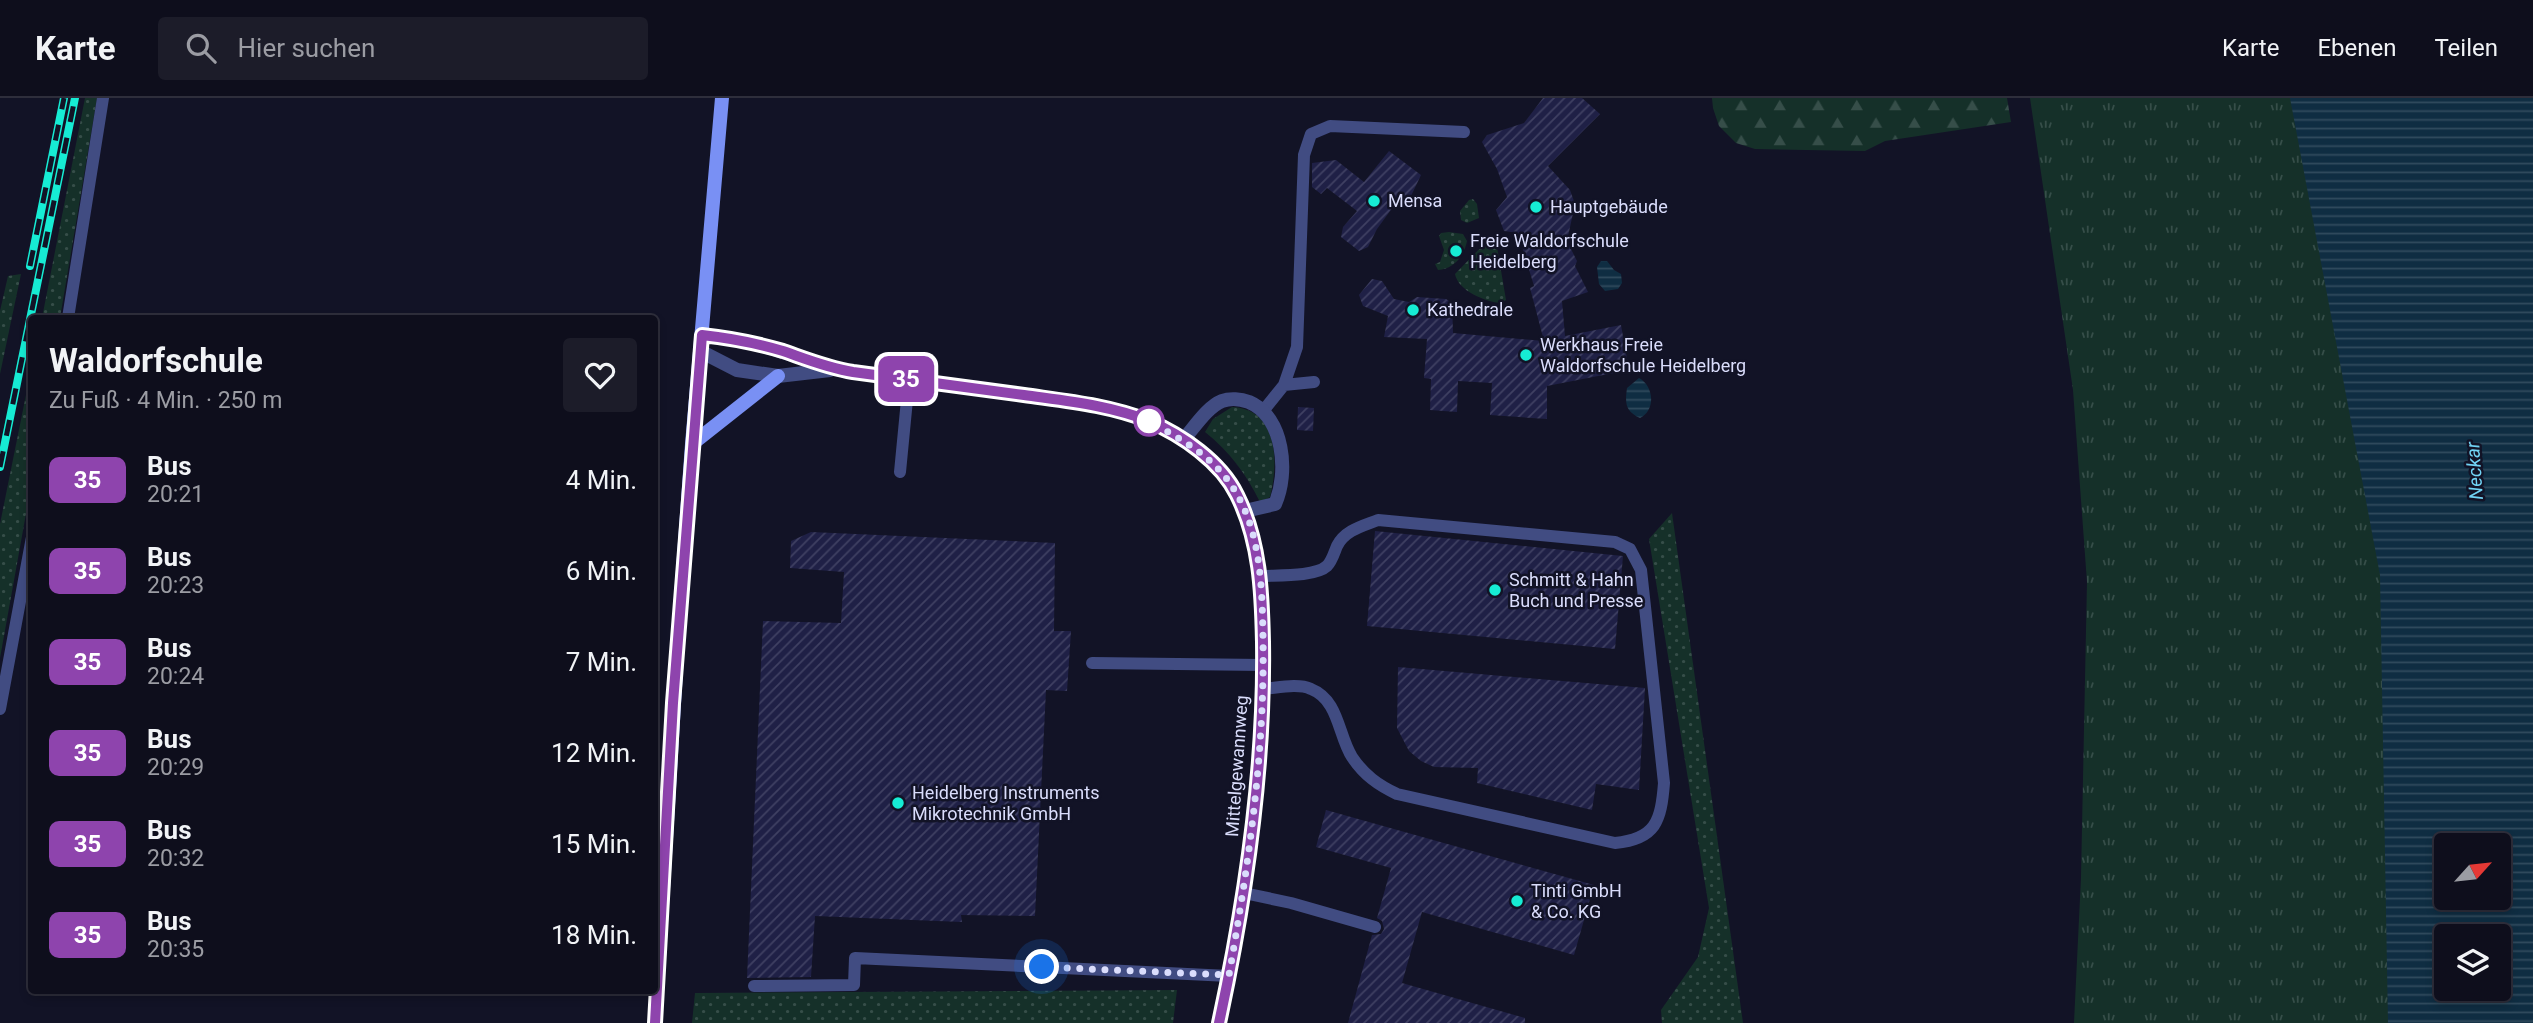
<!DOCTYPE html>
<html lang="de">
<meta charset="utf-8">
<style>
:root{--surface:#0e0e1c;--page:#1c1c29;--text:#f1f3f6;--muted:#9b9ca3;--line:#2e2e3b}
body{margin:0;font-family:Roboto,sans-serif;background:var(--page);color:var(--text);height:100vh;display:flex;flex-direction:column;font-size:26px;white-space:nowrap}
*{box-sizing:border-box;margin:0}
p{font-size:23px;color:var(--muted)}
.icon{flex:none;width:38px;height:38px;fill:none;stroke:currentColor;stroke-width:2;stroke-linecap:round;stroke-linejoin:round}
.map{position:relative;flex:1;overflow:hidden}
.drawer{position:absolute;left:28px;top:217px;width:630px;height:679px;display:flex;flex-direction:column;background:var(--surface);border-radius:7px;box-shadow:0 4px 10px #0003,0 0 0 2px var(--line)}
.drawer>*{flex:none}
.badge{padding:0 14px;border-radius:10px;font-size:24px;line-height:46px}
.needle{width:46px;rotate:63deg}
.tools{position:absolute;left:2434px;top:735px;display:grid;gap:14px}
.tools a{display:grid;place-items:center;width:77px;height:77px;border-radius:7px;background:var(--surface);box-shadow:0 4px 10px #0003,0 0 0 2px var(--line);font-size:35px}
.you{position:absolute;width:35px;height:35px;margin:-18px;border:5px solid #fff;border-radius:50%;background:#1a73e8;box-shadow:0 0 0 10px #1a73e833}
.map>.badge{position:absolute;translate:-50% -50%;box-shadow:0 0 0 4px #fff}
.round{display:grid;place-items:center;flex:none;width:74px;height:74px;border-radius:7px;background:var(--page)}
.summary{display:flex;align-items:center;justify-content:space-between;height:119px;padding:0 21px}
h1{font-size:33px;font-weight:700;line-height:52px}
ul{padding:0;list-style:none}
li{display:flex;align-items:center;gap:21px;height:91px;padding:0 21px}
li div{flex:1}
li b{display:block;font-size:26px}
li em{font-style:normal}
li .badge{min-width:77px;font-weight:700;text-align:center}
header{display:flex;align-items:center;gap:42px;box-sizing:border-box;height:98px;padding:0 35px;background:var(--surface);border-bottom:2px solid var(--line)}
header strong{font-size:33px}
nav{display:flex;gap:38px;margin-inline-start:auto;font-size:24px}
.search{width:490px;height:63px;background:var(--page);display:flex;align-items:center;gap:18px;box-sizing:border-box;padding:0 24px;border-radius:7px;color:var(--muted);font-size:26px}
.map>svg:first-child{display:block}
.grass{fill:url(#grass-dots)}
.forest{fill:url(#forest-firs)}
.park{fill:url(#park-tufts);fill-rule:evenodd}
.water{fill:url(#water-rules);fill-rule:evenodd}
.building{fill:url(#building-hatch)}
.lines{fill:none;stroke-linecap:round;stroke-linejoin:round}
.lane{stroke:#414c82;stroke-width:12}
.street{stroke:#414c82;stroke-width:14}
.secondary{stroke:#7990f4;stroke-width:14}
.rail-casing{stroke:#16ecd4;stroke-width:8}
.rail{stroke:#121326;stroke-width:5;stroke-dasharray:16;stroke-linecap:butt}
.line-casing{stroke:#fff;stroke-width:16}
.line{stroke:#8e44ad;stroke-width:10}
.walk{stroke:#daddfc;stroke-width:7;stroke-dasharray:0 12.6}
.poi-dot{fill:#16ecd4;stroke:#121326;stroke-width:2.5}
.stop-dot{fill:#fff;stroke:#8e44ad;stroke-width:3.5}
.labels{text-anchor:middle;stroke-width:5;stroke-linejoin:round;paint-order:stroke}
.poi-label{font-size:18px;fill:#daddfc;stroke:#121326;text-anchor:start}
.street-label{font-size:18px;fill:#daddfc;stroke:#121326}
.water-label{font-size:19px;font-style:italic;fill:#71d3f4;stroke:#121326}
</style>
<header>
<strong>Karte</strong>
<div class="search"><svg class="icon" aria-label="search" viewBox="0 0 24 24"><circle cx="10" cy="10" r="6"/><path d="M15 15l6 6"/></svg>Hier suchen</div>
<nav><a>Karte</a><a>Ebenen</a><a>Teilen</a></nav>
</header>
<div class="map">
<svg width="2533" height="925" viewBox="0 0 2533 925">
<defs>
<pattern id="grass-dots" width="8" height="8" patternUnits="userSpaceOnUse" patternTransform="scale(1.75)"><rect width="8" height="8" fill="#153029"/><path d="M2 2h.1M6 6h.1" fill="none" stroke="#364e49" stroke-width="1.8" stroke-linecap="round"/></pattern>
<pattern id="forest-firs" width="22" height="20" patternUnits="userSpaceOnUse" patternTransform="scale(1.75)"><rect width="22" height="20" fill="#153029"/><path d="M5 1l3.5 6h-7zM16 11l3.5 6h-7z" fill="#364e49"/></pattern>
<pattern id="park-tufts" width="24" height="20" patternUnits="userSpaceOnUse" patternTransform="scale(1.75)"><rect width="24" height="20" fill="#153029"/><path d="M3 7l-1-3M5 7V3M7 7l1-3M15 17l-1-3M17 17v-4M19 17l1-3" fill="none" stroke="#364e49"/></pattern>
<pattern id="water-rules" width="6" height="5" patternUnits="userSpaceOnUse" patternTransform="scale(1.75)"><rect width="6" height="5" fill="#0f2d42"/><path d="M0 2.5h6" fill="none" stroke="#314b5e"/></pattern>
<pattern id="building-hatch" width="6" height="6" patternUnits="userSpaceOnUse" patternTransform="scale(1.75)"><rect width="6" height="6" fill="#1f2046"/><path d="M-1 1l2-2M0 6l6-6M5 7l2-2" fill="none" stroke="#3f4062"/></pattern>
</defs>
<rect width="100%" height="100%" fill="#121326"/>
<path class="grass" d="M 85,0 L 97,0 L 60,220 L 42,220 Z
M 1473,101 L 1477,106 L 1479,120 L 1467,125 L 1461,122 L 1460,113 L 1469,102 Z
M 1449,134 L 1463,136 L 1467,143 C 1464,158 1454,171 1438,172 L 1435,166 L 1440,164 L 1444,152 L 1439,138 L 1441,135 Z
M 1487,143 L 1495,145 L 1497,149 L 1506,202 L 1501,205 C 1486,204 1458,193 1455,176 Z
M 21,176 L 0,276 L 0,213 L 8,178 Z
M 31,272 L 31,388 L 0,560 L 0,426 Z
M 1232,309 C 1278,311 1279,364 1270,399 L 1260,404 C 1246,376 1230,354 1205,334 L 1213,321 Z
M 1672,415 L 1743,925 L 1662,925 L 1661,912 L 1698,859 L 1709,810 L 1649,441 Z
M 1177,892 L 1173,925 L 692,925 L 695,895 Z"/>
<path class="forest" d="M 1712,0 L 2007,0 L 2011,24 L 1885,43 L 1865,53 L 1755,51 L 1736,45 L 1719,28 L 1713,10 Z"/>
<path class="park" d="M 2030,0 L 2426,0 L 2490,469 L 2505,925 L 2074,925 L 2081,780 L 2087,484 L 2073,292 ZM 2446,747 L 2499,747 L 2499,800 L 2446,800 ZM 2446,838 L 2499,838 L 2499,891 L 2446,891 Z"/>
<path class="water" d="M 2290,0 L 2533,0 L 2533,925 L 2388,925 L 2380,477 ZM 2499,747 L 2499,800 L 2446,800 L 2446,747 ZM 2499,838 L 2499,891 L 2446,891 L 2446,838 Z
M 1601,163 L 1607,163 L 1614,172 L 1621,176 L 1622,185 L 1618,191 L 1605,193 L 1599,186 L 1597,169 Z
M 1639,280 C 1654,288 1656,312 1640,320 C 1625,313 1625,305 1627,290 Z"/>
<path class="building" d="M 1543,0 L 1582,0 L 1600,16 L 1548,68 L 1570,92 L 1575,106 L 1567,143 L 1577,163 L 1575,168 L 1588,194 L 1562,203 L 1565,238 L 1621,227 L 1629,272 L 1547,288 L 1547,321 L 1490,317 L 1492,285 L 1458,283 L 1457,314 L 1430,312 L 1431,281 L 1424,280 L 1427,241 L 1384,239 L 1388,218 L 1363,208 L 1359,197 L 1372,181 L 1382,183 L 1394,201 L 1409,204 L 1417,199 L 1446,201 L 1452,205 L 1453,235 L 1544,243 L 1530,190 L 1534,188 L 1518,135 L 1504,133 L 1496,112 L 1507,99 L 1497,71 L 1482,44 L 1487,37 L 1524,25 Z
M 1389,53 L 1421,77 L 1411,98 L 1393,109 L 1377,131 L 1368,149 L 1359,153 L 1341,139 L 1343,129 L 1357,113 L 1327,90 L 1321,96 L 1312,89 L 1312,65 L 1336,62 L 1364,84 Z
M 1298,309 L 1314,310 L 1313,333 L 1297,332 Z
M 1375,433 L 1623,458 L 1615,551 L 1367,528 Z
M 811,434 L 1055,445 L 1054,533 L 1071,533 L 1067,593 L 1046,592 L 1035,818 L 961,817 L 962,824 L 815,818 L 811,879 L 747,880 L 763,523 L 841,525 L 844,474 L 790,470 L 791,443 Z
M 1398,569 L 1645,590 L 1639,692 L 1596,686 L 1592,712 L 1477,685 L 1478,670 L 1434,669 L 1421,663 L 1409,653 L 1397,630 Z
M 1326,712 L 1594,787 L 1574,857 L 1422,814 L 1402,885 L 1525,920 L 1525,925 L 1348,925 L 1372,837 L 1381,836 L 1384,831 L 1382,823 L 1377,820 L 1391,770 L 1316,749 Z"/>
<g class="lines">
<path class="lane" d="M 68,220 L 103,0
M 1284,287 L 1314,284
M 1263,313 L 1284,287 L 1297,249 L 1304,57 L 1311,36 L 1330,28 L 1464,34
M 900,374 L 909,281
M 1261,478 C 1277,477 1315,479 1327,468 C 1332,463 1334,455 1337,448 C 1345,432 1363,428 1378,422 L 1615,444 L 1630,451 L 1641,472 L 1664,685 C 1661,723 1656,741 1615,745 L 1397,696 C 1378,687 1364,677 1352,659 C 1338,637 1339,602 1311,591 C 1298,585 1277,590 1263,591
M 1092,565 L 1263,567
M 0,611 L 32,439
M 1244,795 L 1291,805 L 1375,829
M 754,888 L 854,887 L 855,860 L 1229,878"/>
<path class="street" d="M 702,237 C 730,240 756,245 783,254 C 804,260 825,270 847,273 C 904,281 961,288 1018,296 C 1062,302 1107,306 1149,323 C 1182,337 1221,364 1237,397 C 1260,443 1262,494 1263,544 C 1265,672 1246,800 1219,925
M 700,253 L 737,272 L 778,278 L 830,272
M 1183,342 C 1194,330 1207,309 1222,303 C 1230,300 1241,301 1249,304 C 1284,319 1289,375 1275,406 L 1245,413"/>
<path class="secondary" d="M 692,346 L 778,278
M 655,925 L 677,556 L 692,346 L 722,0"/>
<defs>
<path id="rail" d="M 30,168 L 64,0
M 0,369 L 75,0"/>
</defs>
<use href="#rail" class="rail-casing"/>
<use href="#rail" class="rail"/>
</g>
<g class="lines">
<defs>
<path id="line" d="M 655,925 L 673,605 L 702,237 C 730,240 756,245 783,253 C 806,261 828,270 853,274 C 910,282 967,289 1024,297 C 1066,303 1109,307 1149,323 C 1182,337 1221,364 1237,397 C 1260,443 1262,494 1263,544 C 1265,672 1246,800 1219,925"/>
</defs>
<use href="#line" class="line-casing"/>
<use href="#line" class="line"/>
<path class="walk" d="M 1042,869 L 1229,877 C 1249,764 1265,654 1263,538 C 1262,490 1261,435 1235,393 C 1215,359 1182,342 1149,323"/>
</g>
<g class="poi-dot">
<circle cx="1374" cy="103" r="7"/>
<circle cx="1536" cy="109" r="7"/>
<circle cx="1456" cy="153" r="7"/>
<circle cx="1413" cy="212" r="7"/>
<circle cx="1526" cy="257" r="7"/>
<circle cx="1495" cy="492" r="7"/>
<circle cx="898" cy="705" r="7"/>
<circle cx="1517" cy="803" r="7"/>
</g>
<circle class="stop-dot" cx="1149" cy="323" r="14"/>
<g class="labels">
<g class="poi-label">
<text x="1388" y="109">Mensa</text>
<text x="1550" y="115">Hauptgebäude</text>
<text x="1470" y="149">Freie Waldorfschule<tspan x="1470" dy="21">Heidelberg</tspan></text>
<text x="1427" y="218">Kathedrale</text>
<text x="1540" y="253">Werkhaus Freie<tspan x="1540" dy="21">Waldorfschule Heidelberg</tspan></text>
<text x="1509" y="488">Schmitt &amp; Hahn<tspan x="1509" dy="21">Buch und Presse</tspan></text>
<text x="912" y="701">Heidelberg Instruments<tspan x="912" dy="21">Mikrotechnik GmbH</tspan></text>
<text x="1531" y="799">Tinti GmbH<tspan x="1531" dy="21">&amp; Co. KG</tspan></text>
</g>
<g class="street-label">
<text transform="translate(1237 668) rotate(-86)" y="6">Mittelgewannweg</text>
</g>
<g class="water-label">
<text transform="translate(2474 373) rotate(-94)" y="7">Neckar</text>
</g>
</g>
</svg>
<div class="tools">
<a><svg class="needle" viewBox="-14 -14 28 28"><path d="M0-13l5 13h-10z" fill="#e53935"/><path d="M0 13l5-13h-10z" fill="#9b9ca3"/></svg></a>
<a><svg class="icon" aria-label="layers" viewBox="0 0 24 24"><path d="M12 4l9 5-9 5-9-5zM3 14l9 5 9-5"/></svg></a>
</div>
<div class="you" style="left:1042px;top:869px"></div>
<b class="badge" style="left:906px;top:281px;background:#8e44ad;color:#fff">35</b>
<section class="drawer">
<div class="summary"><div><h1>Waldorfschule</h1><p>Zu Fuß · 4 Min. · 250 m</p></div><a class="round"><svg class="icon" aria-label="heart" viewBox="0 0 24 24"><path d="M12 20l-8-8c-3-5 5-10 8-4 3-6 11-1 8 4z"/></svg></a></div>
<ul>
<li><span class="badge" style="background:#8e44ad;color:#fff">35</span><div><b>Bus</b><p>20:21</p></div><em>4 Min.</em></li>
<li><span class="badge" style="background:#8e44ad;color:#fff">35</span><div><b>Bus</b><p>20:23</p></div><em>6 Min.</em></li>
<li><span class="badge" style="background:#8e44ad;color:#fff">35</span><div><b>Bus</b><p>20:24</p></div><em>7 Min.</em></li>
<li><span class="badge" style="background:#8e44ad;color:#fff">35</span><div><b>Bus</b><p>20:29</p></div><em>12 Min.</em></li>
<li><span class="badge" style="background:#8e44ad;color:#fff">35</span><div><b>Bus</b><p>20:32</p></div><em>15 Min.</em></li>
<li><span class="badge" style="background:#8e44ad;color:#fff">35</span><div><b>Bus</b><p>20:35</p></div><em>18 Min.</em></li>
</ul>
</section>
</div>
